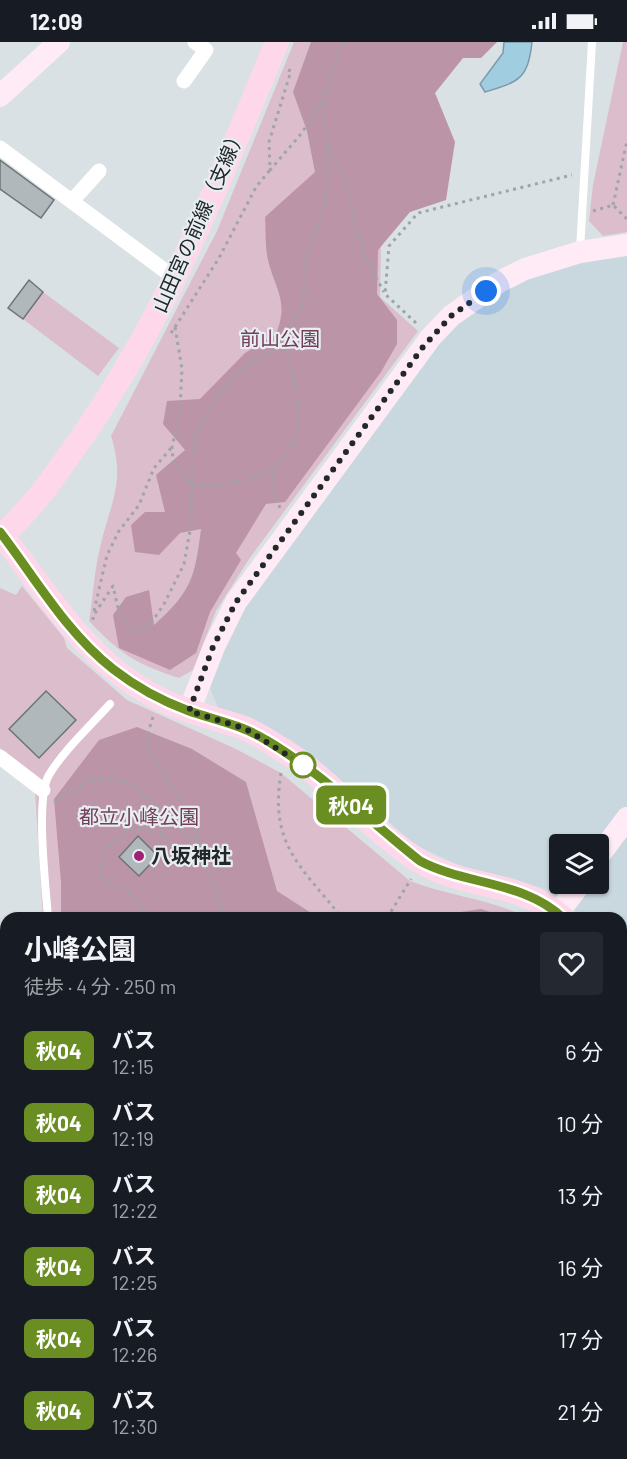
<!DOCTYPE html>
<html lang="ja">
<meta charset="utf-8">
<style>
:root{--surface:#171b24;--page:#242831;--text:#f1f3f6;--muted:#9ea1a6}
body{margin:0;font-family:Barlow,"Noto Sans JP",sans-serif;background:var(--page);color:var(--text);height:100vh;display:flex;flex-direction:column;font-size:22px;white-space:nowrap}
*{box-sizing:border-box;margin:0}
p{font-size:20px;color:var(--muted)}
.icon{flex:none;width:33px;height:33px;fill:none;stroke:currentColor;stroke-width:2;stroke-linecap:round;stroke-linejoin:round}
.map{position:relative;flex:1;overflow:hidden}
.details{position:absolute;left:0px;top:870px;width:627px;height:548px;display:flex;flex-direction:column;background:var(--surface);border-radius:18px 18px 0 0;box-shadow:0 2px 4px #0004}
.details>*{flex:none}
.badge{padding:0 12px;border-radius:9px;font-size:21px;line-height:39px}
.fabs{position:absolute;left:549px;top:792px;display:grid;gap:12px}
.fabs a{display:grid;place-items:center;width:60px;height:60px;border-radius:6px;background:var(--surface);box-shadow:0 2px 4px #0004;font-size:30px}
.you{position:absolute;width:30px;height:30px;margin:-15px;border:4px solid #fff;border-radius:50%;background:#1a73e8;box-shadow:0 0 0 9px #1a73e833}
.map>.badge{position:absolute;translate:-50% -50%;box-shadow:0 0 0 3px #fff}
.round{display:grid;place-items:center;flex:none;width:63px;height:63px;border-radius:6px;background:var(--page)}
.overview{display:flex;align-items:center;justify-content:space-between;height:102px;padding:0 24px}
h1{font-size:28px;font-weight:700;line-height:45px}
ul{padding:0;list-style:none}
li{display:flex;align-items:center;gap:18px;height:72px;padding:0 24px}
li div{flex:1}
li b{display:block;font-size:22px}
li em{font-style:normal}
li .badge{min-width:66px;font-weight:700;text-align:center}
.status{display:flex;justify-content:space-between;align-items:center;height:42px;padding:0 30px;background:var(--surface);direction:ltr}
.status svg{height:16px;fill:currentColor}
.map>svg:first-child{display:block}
.built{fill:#c9d8df;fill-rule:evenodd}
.green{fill:#dbbdcb}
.forest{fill:#bc94a7}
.water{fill:#a0cde0;stroke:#7b9ba9;stroke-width:1.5}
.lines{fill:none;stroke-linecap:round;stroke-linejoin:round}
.stream{stroke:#7b9ba9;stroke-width:5}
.building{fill:#b1b8bb;stroke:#6d7477;stroke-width:1.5}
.path{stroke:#9fa5a7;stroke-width:3;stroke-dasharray:3 4.5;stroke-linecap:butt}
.lane{stroke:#fff;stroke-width:8}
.street{stroke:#fff;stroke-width:15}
.secondary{stroke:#feebf5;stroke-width:22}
.primary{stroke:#fed7eb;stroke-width:24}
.line-casing{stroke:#fff;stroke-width:14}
.line{stroke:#6b8e23;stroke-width:9}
.walk{stroke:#242728;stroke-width:6;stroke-dasharray:0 10.8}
.stop-dot{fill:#fff;stroke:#6b8e23;stroke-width:3}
.poi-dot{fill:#a12071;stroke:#e7eef2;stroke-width:2}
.labels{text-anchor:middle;stroke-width:4.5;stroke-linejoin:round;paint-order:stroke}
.street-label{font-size:20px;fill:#242728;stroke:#e7eef2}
.park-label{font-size:20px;fill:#743e5b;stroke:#e7eef2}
.poi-label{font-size:20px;font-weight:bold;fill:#242728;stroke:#e7eef2;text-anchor:start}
</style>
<div class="status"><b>12:09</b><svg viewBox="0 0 49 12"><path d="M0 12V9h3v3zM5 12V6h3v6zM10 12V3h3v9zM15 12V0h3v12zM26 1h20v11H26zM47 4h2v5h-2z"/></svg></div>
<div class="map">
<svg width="627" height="1417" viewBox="0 0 627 1417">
<rect width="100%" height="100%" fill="#dae1e4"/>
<path class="built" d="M 627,210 L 627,958 L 621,944 L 621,876 L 584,876 L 550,849 L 511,836 L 467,827 L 415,803 L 311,712 L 289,697 L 219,668 L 209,644 L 237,574 L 445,294 L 487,257 L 535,231 ZM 560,802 L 598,802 L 598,842 L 560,842 Z"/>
<path class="green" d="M 294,0 L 350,0 L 381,202 L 380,255 L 418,289 L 249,517 L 216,569 L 193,628 L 179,636 C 136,622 120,612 89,579 C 93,555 94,530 100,506 C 110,461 126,441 111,394 L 217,189 Z
M 623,0 L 627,0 L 627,190 L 603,194 L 589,179 L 593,143 Z
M 43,250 L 119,306 L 98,334 L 23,277 Z
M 22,544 L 64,596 L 67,606 L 127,658 L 236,707 L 281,731 L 410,839 C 449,854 491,857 528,876 L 43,876 L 34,733 L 0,706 L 0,546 L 16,553 Z
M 6,959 L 6,1204 L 0,1196 L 0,965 Z"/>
<path class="forest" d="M 311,0 L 497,0 L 481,16 L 463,16 L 435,51 L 455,100 L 446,158 L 410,170 L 378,208 L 377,252 L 397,278 L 397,302 L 381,330 L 285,460 L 266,462 L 236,511 L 241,518 L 210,570 L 196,611 L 170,628 L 119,606 L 113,573 L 126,555 L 149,548 L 154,583 C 191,550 195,536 201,487 L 180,491 L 159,513 L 135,510 L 131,483 L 145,470 L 165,470 L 156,433 L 185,408 L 163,382 L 167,359 L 200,357 L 245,311 L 276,292 C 289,259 276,250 268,218 C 265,205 266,189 265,175 L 315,130 L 307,89 L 293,50 Z
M 137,685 L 192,707 L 246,740 L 277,849 L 319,876 L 61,876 L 61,840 L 54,757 L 99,698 Z
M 481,867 L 508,876 L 438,876 L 441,873 Z
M 621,1019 L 627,1032 L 627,1417 L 356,1417 L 354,1412 L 621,1412 Z
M 0,1039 L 6,1042 L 6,1412 L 312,1412 L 316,1417 L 0,1417 Z"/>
<path class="water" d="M 504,0 L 532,0 C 528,37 519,40 485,50 L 480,42 L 503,11 Z"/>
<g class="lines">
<path class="stream" d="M 0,1009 L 6,1013
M 285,1412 L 289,1417"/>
</g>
<path class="building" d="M 0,118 L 54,158 L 41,176 L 0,147 Z
M 29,238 L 43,250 L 23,277 L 8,266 Z
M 46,649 L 76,678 L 39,716 L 9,687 Z
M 138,794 L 158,814 L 139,834 L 119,815 Z"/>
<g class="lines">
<path class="path" d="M 342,0 L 324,56 L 325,91 L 328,102 L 346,139 L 355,182 L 367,219 L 384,250
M 288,28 L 291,29 L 269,100 L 270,128 L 301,92 L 323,58
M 613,163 L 627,99
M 593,169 L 613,163 L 627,177
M 416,281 L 385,252 L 389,204 L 418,171 L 572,133
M 175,285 L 219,216 L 256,145 L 270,128
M 171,291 L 175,285 L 182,327 L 180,368 L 172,405 L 173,419 L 192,443 C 238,444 288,437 298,384 C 302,362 289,318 283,296
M 273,427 L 272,447 L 281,468
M 94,569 L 107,513 L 119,489 L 139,463 L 154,426 L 172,405
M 93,578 L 93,574 L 113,544 L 118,566 L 131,590 L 149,584 L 164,562 L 184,522 L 191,483 L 192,418 L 196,391 L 213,360 L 240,329 L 269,310 L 283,296 L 302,264 L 306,216 L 325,162 L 328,102
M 153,675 L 147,694 L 150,713 L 187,765 L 225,876
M 281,731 C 269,803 301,824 342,876
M 54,758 L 57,759 L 88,738 L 116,737 L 135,744 L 188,795 L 199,802
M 160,791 L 171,780
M 148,876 L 136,856 L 100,835 L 101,813 L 129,786 L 160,791 L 182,815
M 387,876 L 411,837
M 0,974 L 6,968
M 0,990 L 6,993
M 621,1069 L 627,1088
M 0,1129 L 6,1126
M 0,1182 L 6,1190
M 621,1194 L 627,1206
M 80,1412 L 83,1417
M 222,1412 L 226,1417
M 513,1412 L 515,1417
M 560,1412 L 566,1417"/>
<path class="lane" d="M 580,208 L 592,0
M 48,876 C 46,847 35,755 49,733 C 63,709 91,683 110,662
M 321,1412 L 326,1417"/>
<path class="street" d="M 184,39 L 206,8 L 195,0
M 0,106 L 176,237
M 72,159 L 99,129
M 0,715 L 43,748"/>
<path class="secondary" d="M 0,54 L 59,0
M 189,669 L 214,605 L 236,560 L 431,295 L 451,274 L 499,240 L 525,227 L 580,210 L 627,203
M 598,815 L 627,776
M 558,871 L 580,842"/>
<path class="primary" d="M 0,490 C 48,552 86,620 158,656 C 185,670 215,676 244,686 C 259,692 273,702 287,711 C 335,742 372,790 421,820 C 465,847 523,839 563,876
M 2,493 C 32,467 54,435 77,402 C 166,277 219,140 277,0
M 621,976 L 627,992"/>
</g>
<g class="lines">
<defs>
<path id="line" d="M 0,490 C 36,537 66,590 113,627 C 136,645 162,659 189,669 C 215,678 242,683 266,698 C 322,731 369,779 420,819 C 465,843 525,839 563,876"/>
</defs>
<use href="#line" class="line-casing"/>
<use href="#line" class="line"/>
<path class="walk" d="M 303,723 L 246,687 L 189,669 L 213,605 L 236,560 L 423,305 L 451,274 L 486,249"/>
</g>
<circle class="stop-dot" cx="303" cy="723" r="12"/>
<circle class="poi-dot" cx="139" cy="814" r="6"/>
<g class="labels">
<g class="street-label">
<text transform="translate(199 178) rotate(-66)" y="7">山田宮の前線（支線）</text>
</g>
<g class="park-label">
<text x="280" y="304">前山公園</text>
<text x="139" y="782">都立小峰公園</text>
</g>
<g class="poi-label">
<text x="151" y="821">八坂神社</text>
</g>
</g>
</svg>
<div class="fabs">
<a><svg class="icon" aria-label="layers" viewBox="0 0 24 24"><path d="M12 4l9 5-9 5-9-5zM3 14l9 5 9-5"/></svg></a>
</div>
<div class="you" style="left:486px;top:249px"></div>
<b class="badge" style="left:351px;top:763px;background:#6b8e23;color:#fff">秋04</b>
<section class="details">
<div class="overview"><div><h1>小峰公園</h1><p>徒歩 · 4 分 · 250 m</p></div><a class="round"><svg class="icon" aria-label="heart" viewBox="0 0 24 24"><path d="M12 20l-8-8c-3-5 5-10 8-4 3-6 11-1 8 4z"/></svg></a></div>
<ul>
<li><span class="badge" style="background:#6b8e23;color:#fff">秋04</span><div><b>バス</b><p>12:15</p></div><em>6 分</em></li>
<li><span class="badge" style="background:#6b8e23;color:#fff">秋04</span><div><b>バス</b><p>12:19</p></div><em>10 分</em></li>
<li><span class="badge" style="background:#6b8e23;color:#fff">秋04</span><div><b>バス</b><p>12:22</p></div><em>13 分</em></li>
<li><span class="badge" style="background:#6b8e23;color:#fff">秋04</span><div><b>バス</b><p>12:25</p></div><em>16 分</em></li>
<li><span class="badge" style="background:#6b8e23;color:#fff">秋04</span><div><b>バス</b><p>12:26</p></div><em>17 分</em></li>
<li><span class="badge" style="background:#6b8e23;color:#fff">秋04</span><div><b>バス</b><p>12:30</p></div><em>21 分</em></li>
</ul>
</section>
</div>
